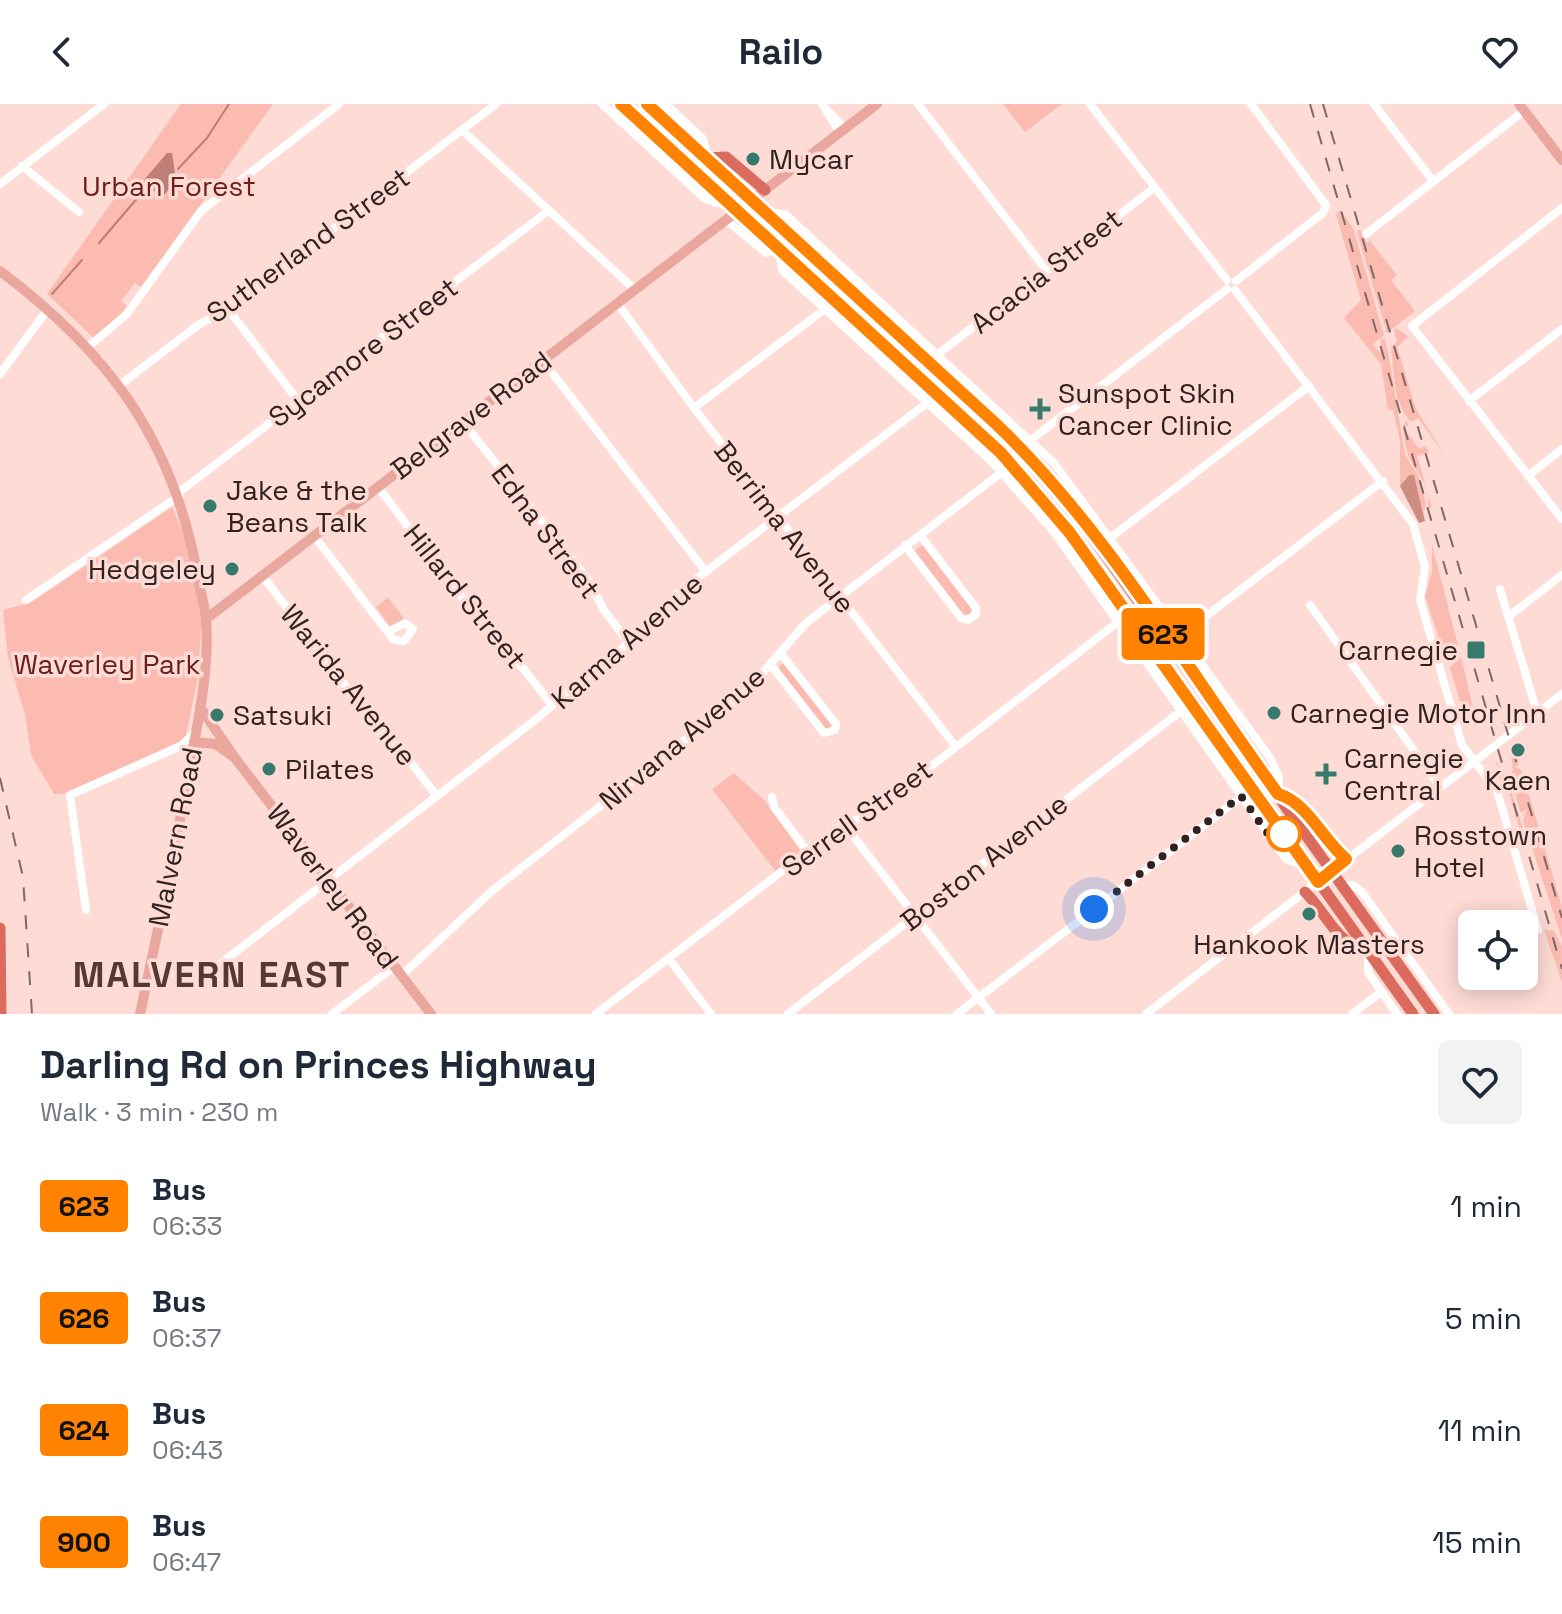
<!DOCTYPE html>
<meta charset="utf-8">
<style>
:root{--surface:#fff;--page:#f2f2f3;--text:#1f2937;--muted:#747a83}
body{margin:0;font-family:"Space Grotesk",sans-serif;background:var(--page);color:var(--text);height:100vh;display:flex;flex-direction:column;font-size:30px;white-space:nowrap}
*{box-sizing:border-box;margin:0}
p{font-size:26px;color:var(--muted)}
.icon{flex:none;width:44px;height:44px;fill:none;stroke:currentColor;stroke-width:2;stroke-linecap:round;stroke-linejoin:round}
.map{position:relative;height:910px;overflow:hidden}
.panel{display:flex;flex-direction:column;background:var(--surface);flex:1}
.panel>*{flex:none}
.badge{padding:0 16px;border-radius:6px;font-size:28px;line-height:52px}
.tools{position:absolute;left:1458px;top:806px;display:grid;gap:16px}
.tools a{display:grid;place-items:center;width:80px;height:80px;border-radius:12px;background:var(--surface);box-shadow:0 4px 20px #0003;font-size:40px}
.you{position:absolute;width:40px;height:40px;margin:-20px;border:6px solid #fff;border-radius:50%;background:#1a73e8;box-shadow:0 0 0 12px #1a73e833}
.map>.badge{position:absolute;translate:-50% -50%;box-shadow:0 0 0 4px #fff}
.round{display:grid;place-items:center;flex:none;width:84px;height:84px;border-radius:12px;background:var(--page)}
.head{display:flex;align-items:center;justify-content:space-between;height:136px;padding:0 40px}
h1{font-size:38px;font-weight:700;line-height:60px}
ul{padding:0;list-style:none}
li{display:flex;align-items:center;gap:24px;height:112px;padding:0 40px}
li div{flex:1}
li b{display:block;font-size:30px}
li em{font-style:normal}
li .badge{min-width:88px;font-weight:700;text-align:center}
header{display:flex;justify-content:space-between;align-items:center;height:104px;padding:0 40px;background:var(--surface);font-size:36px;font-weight:700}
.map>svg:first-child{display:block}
.green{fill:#fbbbb1}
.forest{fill:#cd8d83}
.water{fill:#be7f76}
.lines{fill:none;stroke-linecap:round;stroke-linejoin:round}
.stream{stroke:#be7f76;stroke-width:2}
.minor{stroke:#fff;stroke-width:8}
.major{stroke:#e9a79e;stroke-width:10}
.highway{stroke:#db6c5d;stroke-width:11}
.rail{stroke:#7e6965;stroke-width:2;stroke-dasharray:14 14;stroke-linecap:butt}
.line-casing{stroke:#fff;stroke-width:18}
.line{stroke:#ff8200;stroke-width:12}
.walk{stroke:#2f2220;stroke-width:8;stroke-dasharray:0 14.4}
.poi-dot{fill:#377a6d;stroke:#fedbd5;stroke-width:3}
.stop-dot{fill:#fff;stroke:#ff8200;stroke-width:4}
.labels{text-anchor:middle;stroke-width:7;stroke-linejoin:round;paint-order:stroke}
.poi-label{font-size:28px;fill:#2f2220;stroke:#fedbd5;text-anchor:start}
.park-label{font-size:28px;fill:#6c2019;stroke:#fedbd5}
.street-label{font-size:28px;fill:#2f2220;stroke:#fedbd5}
.district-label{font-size:36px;font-weight:bold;letter-spacing:2px;fill:#553935;stroke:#fedbd5}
</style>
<header><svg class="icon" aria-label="back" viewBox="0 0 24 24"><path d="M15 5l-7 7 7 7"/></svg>Railo<svg class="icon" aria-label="heart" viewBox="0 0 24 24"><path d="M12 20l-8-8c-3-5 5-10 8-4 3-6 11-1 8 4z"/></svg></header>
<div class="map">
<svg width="1562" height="910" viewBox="0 0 1562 910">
<rect width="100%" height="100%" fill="#fedbd5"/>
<path class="green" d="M 181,0 L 273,0 L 141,183 L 135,179 L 121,197 L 127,202 L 115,217 L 93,233 L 47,190 Z
M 1003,0 L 1062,0 L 1025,28 Z
M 1341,106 L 1353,124 L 1384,231 L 1373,240 L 1379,248 L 1383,247 L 1380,236 L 1384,234 L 1388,247 L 1405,351 L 1418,371 L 1426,398 L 1424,409 L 1413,371 L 1405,374 L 1400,382 L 1400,337 L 1393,306 L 1388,306 L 1381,260 L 1344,214 L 1361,196 L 1336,110 Z
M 1360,125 L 1367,139 L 1370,137 L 1397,171 L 1391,176 L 1415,207 L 1387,229 L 1357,128 Z
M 1397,224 L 1408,233 L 1397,243 L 1416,305 L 1444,350 L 1418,314 L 1412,318 C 1393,303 1394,266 1391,243 L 1397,238 L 1394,226 Z
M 1406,317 L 1409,320 L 1404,324 L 1419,345 L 1425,342 L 1429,348 L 1417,352 L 1432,403 L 1427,405 C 1434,384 1416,370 1409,353 C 1405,344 1404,331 1403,322 Z
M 172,403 L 188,440 L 202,516 L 197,578 L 185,635 L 64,690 L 54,690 L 31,651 L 25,610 L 8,554 L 3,506 L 32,498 Z
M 924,440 L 972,504 L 970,510 L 963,511 L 913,448 Z
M 1432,441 L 1458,541 L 1456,549 L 1446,555 L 1425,492 L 1432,468 Z
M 388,493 L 405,516 L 392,525 L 376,503 Z
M 1461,553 L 1474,608 L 1464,611 L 1450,563 Z
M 784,558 L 833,623 L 826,627 L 778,564 Z
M 1513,640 L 1519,660 L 1516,663 L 1522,667 L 1562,803 L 1562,835 L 1523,716 L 1527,705 L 1521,709 L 1509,670 L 1513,666 L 1510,643 Z
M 1494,655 L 1507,673 L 1528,741 L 1524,740 L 1507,682 L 1495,669 L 1499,665 Z
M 734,669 L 765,697 L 802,749 L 776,768 L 712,685 Z
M 1544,826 L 1554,827 L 1562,842 L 1562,878 Z"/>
<path class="forest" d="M 1409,371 L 1414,371 L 1425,417 L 1419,419 L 1400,382 Z"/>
<path class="water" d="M 167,49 L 172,49 C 175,70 179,75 163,92 L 144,82 L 144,76 Z"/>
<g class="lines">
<path class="stream" d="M 178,65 L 207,34 L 229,0
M 99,139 L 140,91
M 52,190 L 82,156"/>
<path class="minor" d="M 602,0 L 704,94 L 716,99 L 725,97
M 666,0 L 703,35 L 708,54
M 822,0 L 840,29
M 918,0 L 1046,166
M 1090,0 L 1227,176
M 1374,0 L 1433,77
M 828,7 L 845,25
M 462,26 L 635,186
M 22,62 L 79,108
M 0,80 L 104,0
M 1562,104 L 1412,222 L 1562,415
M 766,108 L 785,110 L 1054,359 L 1271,655 L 1279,673 L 1278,690
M 726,116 L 766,149 L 779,145 L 782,166 L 990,356 L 1054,428 L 1286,755 L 1307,763
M 1366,130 L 1524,7
M 1236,177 L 1323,109 L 1326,101 L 1251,0
M 1235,186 L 1413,420 L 1425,463 L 1420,496 L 1462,641 L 1497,687 L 1538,826
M 618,200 L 694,304 L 956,643
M 228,205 L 299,298
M 88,243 L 127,210 L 201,107 L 339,0
M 938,250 L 1154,84
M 543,257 L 706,468
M 0,270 L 48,205
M 120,281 L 198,221 L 228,205 L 496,0
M 1469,297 L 1562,225
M 694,304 L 825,205
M 463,318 L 588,476 L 604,506 L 628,538
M 1031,336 L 1227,185
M 1528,372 L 1562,345
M 378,383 L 502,546 L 522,563 L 552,601
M 178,389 L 548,107
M 314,432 C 341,466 367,502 394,536 L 404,537 L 413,525 L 405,519 L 388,528
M 1110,434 L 1309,282
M 905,441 L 961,514 L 968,516 L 976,510 L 976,504 L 920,431
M 262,471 L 381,629 L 402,647 L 436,691
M 1500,485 L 1537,608
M 26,496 L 179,392
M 1310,501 L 1440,683
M 1508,513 L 1562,471
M 1146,558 L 1383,377
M 771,561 L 824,629 L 835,626 L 836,620 L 781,550
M 772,693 L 774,703 L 808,748
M 844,720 L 991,910
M 1343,782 L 1353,781 L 1362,788 L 1449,910
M 86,806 L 70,691 L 181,642 L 196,627
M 1368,846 L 1368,868 L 1397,910
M 669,855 L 711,910
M 149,864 L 195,874 L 210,868 L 535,616 L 656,516 L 675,491 L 927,299
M 401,872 L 493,786 L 744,590 L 806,519 L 1002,368
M 332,910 L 394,863
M 596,910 L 842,721 L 868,711 L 1118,518
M 788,910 L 1181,607
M 957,910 L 1245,690
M 1146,910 L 1562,590
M 1352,910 L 1381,888"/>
<path class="major" d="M 1519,0 L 1562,56
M 0,167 C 108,248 172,334 197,468 C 199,484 205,500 206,516 C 210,567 197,622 188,672 C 174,752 157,831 140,910
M 206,515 L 877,0
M 200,603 L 235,654 L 431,910
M 194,638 L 215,640 L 235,654"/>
<path class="highway" d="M 621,0 L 991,339 L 1034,383 L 1070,429 L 1413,910
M 647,0 L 995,319 L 1055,381 L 1434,910
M 708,54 L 726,53 L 765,86
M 1278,690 C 1307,698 1323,736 1346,755
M 1305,788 C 1326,808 1338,843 1368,846
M 0,824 L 1,910"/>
<path class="rail" d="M 1310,0 L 1562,865
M 1323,0 L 1562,814
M 0,674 L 23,773 L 32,910"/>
</g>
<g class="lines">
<defs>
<path id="line" d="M 621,0 L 1001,349 L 1070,429 L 1318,778 L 1346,755 C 1323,736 1307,698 1278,690 C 1189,568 1104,422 995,319 L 647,0"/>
</defs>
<use href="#line" class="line-casing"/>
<use href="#line" class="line"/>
<path class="walk" d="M 1094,805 L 1241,692 L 1271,734 L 1284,730"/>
</g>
<g class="poi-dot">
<circle cx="753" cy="55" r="8"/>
<path d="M1036 293h8v8h8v8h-8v8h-8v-8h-8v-8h8z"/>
<circle cx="210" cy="402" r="8"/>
<circle cx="232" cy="465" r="8"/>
<rect x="1466" y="536" width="20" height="20" rx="4"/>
<circle cx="1274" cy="609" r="8"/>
<circle cx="217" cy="611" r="8"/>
<circle cx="1518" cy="646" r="8"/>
<circle cx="269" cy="665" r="8"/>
<path d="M1322 658h8v8h8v8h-8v8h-8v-8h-8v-8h8z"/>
<circle cx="1398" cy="747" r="8"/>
<circle cx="1309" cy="810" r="8"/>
</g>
<circle class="stop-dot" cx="1284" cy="730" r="16"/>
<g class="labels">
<g class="poi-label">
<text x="769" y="65">Mycar</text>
<text x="1058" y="299">Sunspot Skin<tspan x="1058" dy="32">Cancer Clinic</tspan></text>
<text x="226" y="396">Jake &amp; the<tspan x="226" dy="32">Beans Talk</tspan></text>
<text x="216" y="475" text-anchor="end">Hedgeley</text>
<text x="1458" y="556" text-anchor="end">Carnegie</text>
<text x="1290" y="619">Carnegie Motor Inn</text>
<text x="233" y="621">Satsuki</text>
<text x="1344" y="664">Carnegie<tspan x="1344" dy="32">Central</tspan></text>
<text x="285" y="675">Pilates</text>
<text x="1518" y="686" text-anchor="middle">Kaen</text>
<text x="1414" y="741">Rosstown<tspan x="1414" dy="32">Hotel</tspan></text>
<text x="1309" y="850" text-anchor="middle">Hankook Masters</text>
</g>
<g class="park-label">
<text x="169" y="92">Urban Forest</text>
<text x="107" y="570">Waverley Park</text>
</g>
<g class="street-label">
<text transform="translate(308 141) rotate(-36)" y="10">Sutherland Street</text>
<text transform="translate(1046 167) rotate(-38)" y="10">Acacia Street</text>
<text transform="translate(363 248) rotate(-37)" y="10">Sycamore Street</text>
<text transform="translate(471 311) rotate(-37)" y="10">Belgrave Road</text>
<text transform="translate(785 423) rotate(52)" y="10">Berrima Avenue</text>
<text transform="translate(546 427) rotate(53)" y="10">Edna Street</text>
<text transform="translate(465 492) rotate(51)" y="10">Hillard Street</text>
<text transform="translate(627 537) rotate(-41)" y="10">Karma Avenue</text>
<text transform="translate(349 581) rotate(51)" y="10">Warida Avenue</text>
<text transform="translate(682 634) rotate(-40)" y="10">Nirvana Avenue</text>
<text transform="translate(857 714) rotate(-36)" y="10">Serrell Street</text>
<text transform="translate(175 733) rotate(-79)" y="10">Malvern Road</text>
<text transform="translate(984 758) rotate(-38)" y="10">Boston Avenue</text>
<text transform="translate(333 782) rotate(53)" y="10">Waverley Road</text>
</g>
<g class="district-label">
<text x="212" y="883">MALVERN EAST</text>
</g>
</g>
</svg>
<div class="tools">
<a><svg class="icon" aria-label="locate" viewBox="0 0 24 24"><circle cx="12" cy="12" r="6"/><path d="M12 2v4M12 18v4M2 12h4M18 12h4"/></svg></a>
</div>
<div class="you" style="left:1094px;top:805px"></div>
<b class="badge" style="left:1163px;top:530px;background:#ff8200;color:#111">623</b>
</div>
<section class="panel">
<div class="head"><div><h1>Darling Rd on Princes Highway</h1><p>Walk · 3 min · 230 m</p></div><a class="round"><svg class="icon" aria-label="heart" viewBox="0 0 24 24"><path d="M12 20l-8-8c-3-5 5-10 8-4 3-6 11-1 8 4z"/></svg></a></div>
<ul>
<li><span class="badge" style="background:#ff8200;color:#111">623</span><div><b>Bus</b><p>06:33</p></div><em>1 min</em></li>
<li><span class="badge" style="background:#ff8200;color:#111">626</span><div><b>Bus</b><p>06:37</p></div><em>5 min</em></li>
<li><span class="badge" style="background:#ff8200;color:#111">624</span><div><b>Bus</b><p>06:43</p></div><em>11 min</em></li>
<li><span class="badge" style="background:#ff8200;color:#111">900</span><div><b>Bus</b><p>06:47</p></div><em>15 min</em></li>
</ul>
</section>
